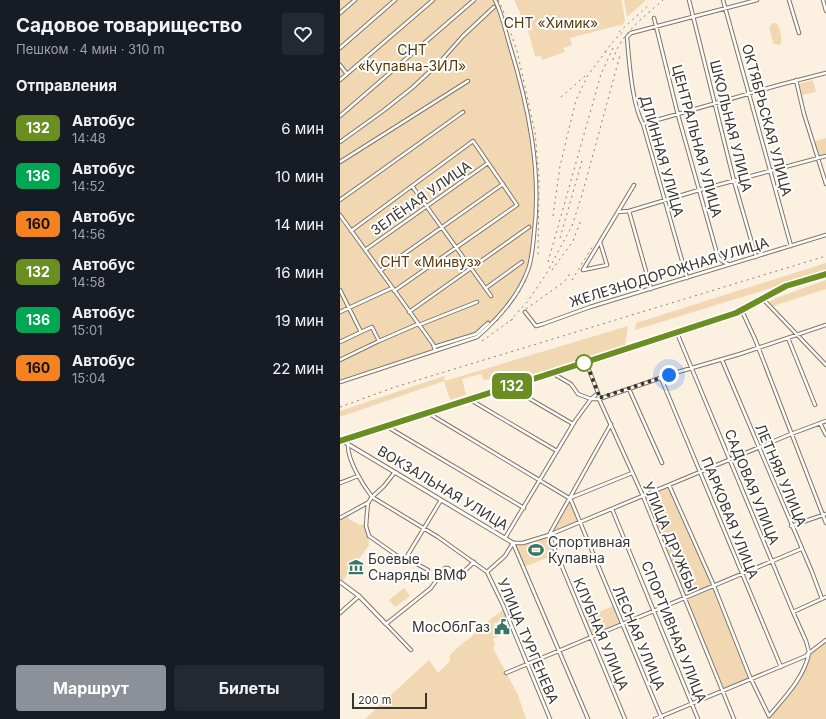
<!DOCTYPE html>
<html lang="ru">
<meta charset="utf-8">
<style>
:root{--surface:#171b24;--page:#242831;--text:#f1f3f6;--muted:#9ea1a6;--accent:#8c9099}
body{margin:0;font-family:Inter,sans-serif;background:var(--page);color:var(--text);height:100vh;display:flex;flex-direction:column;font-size:15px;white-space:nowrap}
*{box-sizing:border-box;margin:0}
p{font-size:13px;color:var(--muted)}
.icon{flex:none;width:22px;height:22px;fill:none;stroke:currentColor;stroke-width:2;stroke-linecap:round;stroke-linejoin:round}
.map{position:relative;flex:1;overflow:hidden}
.details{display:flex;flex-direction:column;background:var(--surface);width:340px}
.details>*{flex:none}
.badge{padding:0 8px;border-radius:6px;font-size:14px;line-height:26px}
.scale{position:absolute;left:12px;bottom:10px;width:75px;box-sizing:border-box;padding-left:4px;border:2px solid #39352f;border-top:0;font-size:11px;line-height:14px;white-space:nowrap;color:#39352f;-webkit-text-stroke:3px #fff;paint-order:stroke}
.you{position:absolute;width:20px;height:20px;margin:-10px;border:3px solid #fff;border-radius:50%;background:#1a73e8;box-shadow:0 0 0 6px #1a73e833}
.map>.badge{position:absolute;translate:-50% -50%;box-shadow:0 0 0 2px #fff}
h2{padding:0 16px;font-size:15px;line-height:36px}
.round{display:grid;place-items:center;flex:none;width:42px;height:42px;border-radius:4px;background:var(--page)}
.overview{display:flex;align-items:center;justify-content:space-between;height:68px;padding:0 16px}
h1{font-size:19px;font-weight:700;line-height:30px}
.primary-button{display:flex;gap:8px;margin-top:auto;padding:8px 16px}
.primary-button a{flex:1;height:46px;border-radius:4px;background:var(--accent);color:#fff;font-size:16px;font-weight:700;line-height:46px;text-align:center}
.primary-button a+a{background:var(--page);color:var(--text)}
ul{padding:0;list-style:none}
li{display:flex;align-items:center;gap:12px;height:48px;padding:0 16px}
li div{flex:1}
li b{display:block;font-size:15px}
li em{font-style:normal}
li .badge{min-width:44px;font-weight:700;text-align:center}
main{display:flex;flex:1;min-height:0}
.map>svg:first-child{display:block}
.green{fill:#f1d7b2}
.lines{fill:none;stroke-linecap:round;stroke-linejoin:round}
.minor-casing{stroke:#7f7566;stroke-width:4.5}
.tertiary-casing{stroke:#7f7566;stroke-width:5}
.secondary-casing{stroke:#7f7566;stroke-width:5.5}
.minor{stroke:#fff;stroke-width:2.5}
.tertiary{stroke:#fff;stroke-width:3}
.secondary{stroke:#fff;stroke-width:3.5}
.rail{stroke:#898278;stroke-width:1;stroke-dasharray:2 4;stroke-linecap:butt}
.line-casing{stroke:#fff;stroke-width:9}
.line{stroke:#6b8e23;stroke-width:6}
.walk{stroke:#39352f;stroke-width:4;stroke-dasharray:0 7.2}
.stop-dot{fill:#fff;stroke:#6b8e23;stroke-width:2}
.labels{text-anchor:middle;stroke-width:4;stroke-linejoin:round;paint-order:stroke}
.park-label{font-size:14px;fill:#573c08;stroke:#fff}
.street-label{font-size:14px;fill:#39352f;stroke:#fff}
.poi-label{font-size:14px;fill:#39352f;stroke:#fff;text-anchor:start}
</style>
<main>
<section class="details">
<div class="overview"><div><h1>Садовое товарищество</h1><p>Пешком · 4 мин · 310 m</p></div><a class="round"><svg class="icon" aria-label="heart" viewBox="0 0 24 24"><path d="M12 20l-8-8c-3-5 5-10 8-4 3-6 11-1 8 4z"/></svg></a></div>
<h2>Отправления</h2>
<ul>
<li><span class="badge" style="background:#6b8e23;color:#fff">132</span><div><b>Автобус</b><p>14:48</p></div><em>6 мин</em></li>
<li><span class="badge" style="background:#00a651;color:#fff">136</span><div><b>Автобус</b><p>14:52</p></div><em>10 мин</em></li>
<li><span class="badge" style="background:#f58220;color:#111">160</span><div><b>Автобус</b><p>14:56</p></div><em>14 мин</em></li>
<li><span class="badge" style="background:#6b8e23;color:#fff">132</span><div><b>Автобус</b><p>14:58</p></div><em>16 мин</em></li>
<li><span class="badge" style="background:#00a651;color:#fff">136</span><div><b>Автобус</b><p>15:01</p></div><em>19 мин</em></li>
<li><span class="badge" style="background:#f58220;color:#111">160</span><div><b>Автобус</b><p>15:04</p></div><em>22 мин</em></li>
</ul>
<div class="primary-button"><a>Маршрут</a><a>Билеты</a></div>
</section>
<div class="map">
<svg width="486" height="719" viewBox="0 0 486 719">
<rect width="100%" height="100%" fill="#fcf0e0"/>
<path class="green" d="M 0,0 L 155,0 L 185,103 L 195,165 L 196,223 L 189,266 L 183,281 L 167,305 L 137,337 L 0,382 Z
M 174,0 L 281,0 L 282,1 L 285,21 L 281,26 L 280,25 L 230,38 L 232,45 L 223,48 L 225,52 L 202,60 L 201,56 L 197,56 L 195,57 L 188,30 Z
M 284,0 L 306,0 L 287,17 Z
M 433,23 L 436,23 C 440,27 442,37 441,43 L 439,45 L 434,44 L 433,43 L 429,27 Z
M 473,80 L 476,92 L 462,95 L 459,84 Z
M 486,138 L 486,154 L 478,156 L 475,141 Z
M 486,263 L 486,271 L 295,330 L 296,323 Z
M 486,280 L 486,289 L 433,306 L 429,302 L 436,298 Z
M 288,326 L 285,345 L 167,385 L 165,381 L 161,382 L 159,376 L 144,380 L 141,374 L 122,379 L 126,395 L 110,400 L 104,381 L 0,417 L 0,411 L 104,376 L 105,381 Z
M 329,487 L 373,588 L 409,679 L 383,689 L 304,497 Z
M 229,501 L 238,521 L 211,532 Z
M 6,515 L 10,520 L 20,525 L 25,524 C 25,532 29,538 29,545 L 3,581 L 0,579 L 0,518 Z
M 208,535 L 216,554 L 184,567 L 175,544 L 185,545 Z
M 64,588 L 70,596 L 55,607 L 49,600 Z
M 273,606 L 280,623 L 252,635 L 244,618 Z
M 163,610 L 167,618 L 153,624 L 159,636 L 153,639 L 155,646 L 153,648 L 178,695 L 186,719 L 25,719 L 89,660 L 98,673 L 110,661 L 110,655 L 124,642 L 129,639 L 144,624 Z
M 486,640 L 486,719 L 427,719 C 442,699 463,678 468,653 Z"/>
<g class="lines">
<defs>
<path id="minor" d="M 349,0 L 394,181 L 416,257
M 383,0 L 451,246
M 449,0 L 459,33
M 483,0 L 486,11
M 0,13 L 15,0
M 314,18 L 338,115 L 378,257 L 382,261 L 388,264
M 0,48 L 55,0
M 0,65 L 7,74
M 0,80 L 93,0
M 456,80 L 464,114 L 486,184
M 0,116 L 134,0
M 303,124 L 439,85 L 486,73
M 0,142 L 43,111 L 72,88 L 99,63 L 123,36 L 154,7
M 0,162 L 128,81
M 72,186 L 151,296
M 0,200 L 123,112
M 289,211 L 311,289
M 278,212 L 289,211 L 359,190 L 486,156
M 0,215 L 93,344 L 95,350
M 11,231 L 133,141 L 177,205 L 54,291
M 25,250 L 148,163
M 243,270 L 294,185
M 243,270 L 267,265 L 260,242
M 40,271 L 163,184
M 347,278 L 303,124 C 292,104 289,61 287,37 L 291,33 L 417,0
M 146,288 L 182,262
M 0,290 L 21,332 L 32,327 L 39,341 L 78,324
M 423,299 L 486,365
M 402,311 L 415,339 L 486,523
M 0,312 L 52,288
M 69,312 L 189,227
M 185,312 L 196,326 L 203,324 L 250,307 L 486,235
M 79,325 L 137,302
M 448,338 L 475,405
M 0,342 L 21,332
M 94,347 L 136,334 L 148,323
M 0,360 L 39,341
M 382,360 L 472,572 L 482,599
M 246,362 L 258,393 L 259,399 L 303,496 L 394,719
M 212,373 L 231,384 L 238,394 L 251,399 L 259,399 L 338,372 L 400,354 L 486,325
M 321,378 L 441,667
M 0,382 L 137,337 C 158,319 180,294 189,267 C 192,257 193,245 194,234 C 202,170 188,104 169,43 C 165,29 162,14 155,0
M 172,386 L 178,392 L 233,424
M 289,389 L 322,463
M 131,399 L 134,402 L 217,451
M 88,413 L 229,498
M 480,423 L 486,435
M 271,424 L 209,535 L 285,719
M 48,426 L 51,429 L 184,508
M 8,444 C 7,460 23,485 32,497 L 98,537 L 147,572 L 163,605 L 210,719
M 0,483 L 18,476
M 329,485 L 374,586 L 410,677 L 429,716 C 445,697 464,678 469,653 L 486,640
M 32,497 L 28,503 L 27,513 L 26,526 L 29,536 L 56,555 L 61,558 L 66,558 L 88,570
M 31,498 L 44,486 L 55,472
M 230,498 L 322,719
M 230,498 L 292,473
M 272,509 L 358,719
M 0,518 L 29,502
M 451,526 L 486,514
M 165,538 L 235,421 L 251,399 L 258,393
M 173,543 L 183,543 L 209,535 L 451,434 L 486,421
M 173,543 L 248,719
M 66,558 L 101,500
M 147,572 L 165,556 L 173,543
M 453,612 L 486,597
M 0,613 L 19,596
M 71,650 L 46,624 L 91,588 L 105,568 L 108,568 L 117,578 L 134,562
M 166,673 L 461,549
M 315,719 L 466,656 L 469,652 L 466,641 L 453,612 L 337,333"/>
<path id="tertiary" d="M 1,440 L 173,543
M 0,582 L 19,596 L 46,624"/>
<path id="secondary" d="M 0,441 L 246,362 L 395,313 L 446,286 L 486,274"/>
</defs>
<use href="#minor" class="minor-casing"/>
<use href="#tertiary" class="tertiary-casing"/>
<use href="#secondary" class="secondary-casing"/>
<use href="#minor" class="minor"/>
<use href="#tertiary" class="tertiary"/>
<use href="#secondary" class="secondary"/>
<path class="rail" d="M 158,0 L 163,10 L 177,51 L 195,132 L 199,177 L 198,256
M 279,32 L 310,4
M 265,52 L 275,39 L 285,30
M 273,60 C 280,34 304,17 323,0
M 221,97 L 245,76
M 213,216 L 220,166 L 236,100 L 248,75 L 267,50
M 220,238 L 242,161
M 208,262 L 261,74 L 273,48
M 212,270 L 233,241 L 241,220
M 232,280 L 254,244
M 186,309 L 224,282 L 232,271
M 157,321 L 179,293 L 186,280
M 170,321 L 188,301 L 206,274 L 232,226 L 242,195 L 280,55
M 142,341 L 174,318
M 0,407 L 55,387 L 486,256"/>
</g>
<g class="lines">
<defs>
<path id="line" d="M 0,441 L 246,362 L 396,313 L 446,286 L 486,274"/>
</defs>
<use href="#line" class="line-casing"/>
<use href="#line" class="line"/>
<path class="walk" d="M 244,363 L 246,362 L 258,393 L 259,398 L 329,375"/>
</g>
<defs>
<symbol id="stadium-bare" viewBox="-9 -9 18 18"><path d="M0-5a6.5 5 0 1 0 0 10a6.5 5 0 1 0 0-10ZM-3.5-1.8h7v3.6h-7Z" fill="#377765" stroke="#fff" stroke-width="2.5" paint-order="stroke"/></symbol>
<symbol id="museum-bare" viewBox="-9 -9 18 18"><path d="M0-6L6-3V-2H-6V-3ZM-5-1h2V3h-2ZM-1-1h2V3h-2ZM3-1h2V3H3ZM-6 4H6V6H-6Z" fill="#377765" stroke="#fff" stroke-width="2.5" paint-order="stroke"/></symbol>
<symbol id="civic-bare" viewBox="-9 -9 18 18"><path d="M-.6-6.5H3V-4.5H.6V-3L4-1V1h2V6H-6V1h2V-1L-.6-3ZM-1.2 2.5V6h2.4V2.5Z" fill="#377765" stroke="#fff" stroke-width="2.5" paint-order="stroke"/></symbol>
</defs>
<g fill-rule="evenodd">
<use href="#stadium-bare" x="185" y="539" width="22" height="22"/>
<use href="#museum-bare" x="5" y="556" width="22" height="22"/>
<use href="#civic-bare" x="151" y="616" width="22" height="22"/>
</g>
<circle class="stop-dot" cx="244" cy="363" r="8"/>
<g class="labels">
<g class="park-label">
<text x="211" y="28">СНТ «Химик»</text>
<text x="72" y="55">СНТ<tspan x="72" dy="16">«Купавна-ЗИЛ»</tspan></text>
<text x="91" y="267">СНТ «Минвуз»</text>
</g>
<g class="street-label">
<text transform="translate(427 120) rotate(75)" y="5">ОКТЯБРЬСКАЯ УЛИЦА</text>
<text transform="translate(391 126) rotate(76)" y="5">ШКОЛЬНАЯ УЛИЦА</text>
<text transform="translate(357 141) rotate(75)" y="5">ЦЕНТРАЛЬНАЯ УЛИЦА</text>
<text transform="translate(322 156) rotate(74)" y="5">ДЛИННАЯ УЛИЦА</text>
<text transform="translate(81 198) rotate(-35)" y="5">ЗЕЛЁНАЯ УЛИЦА</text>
<text transform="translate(329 272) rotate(-17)" y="5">ЖЕЛЕЗНОДОРОЖНАЯ УЛИЦА</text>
<text transform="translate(441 475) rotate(67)" y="5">ЛЕТНЯЯ УЛИЦА</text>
<text transform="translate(412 487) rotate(68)" y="5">САДОВАЯ УЛИЦА</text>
<text transform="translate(103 488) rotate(31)" y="5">ВОКЗАЛЬНАЯ УЛИЦА</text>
<text transform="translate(390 518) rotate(68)" y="5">ПАРКОВАЯ УЛИЦА</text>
<text transform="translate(330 537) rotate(67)" y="5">УЛИЦА ДРУЖБЫ</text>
<text transform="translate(334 632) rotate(68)" y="5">СПОРТИВНАЯ УЛИЦА</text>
<text transform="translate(261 634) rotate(67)" y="5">КЛУБНАЯ УЛИЦА</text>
<text transform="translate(299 638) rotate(67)" y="5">ЛЕСНАЯ УЛИЦА</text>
<text transform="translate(188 641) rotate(67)" y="5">УЛИЦА ТУРГЕНЕВА</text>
</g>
<g class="poi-label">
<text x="208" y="547">Спортивная<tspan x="208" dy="16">Купавна</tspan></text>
<text x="28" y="564">Боевые<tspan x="28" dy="16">Снаряды ВМФ</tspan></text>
<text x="150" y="632" text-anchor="end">МосОблГаз</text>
</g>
</g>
</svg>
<div class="scale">200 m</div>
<div class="you" style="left:329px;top:375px"></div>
<b class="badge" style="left:172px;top:386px;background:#6b8e23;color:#fff">132</b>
</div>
</main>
